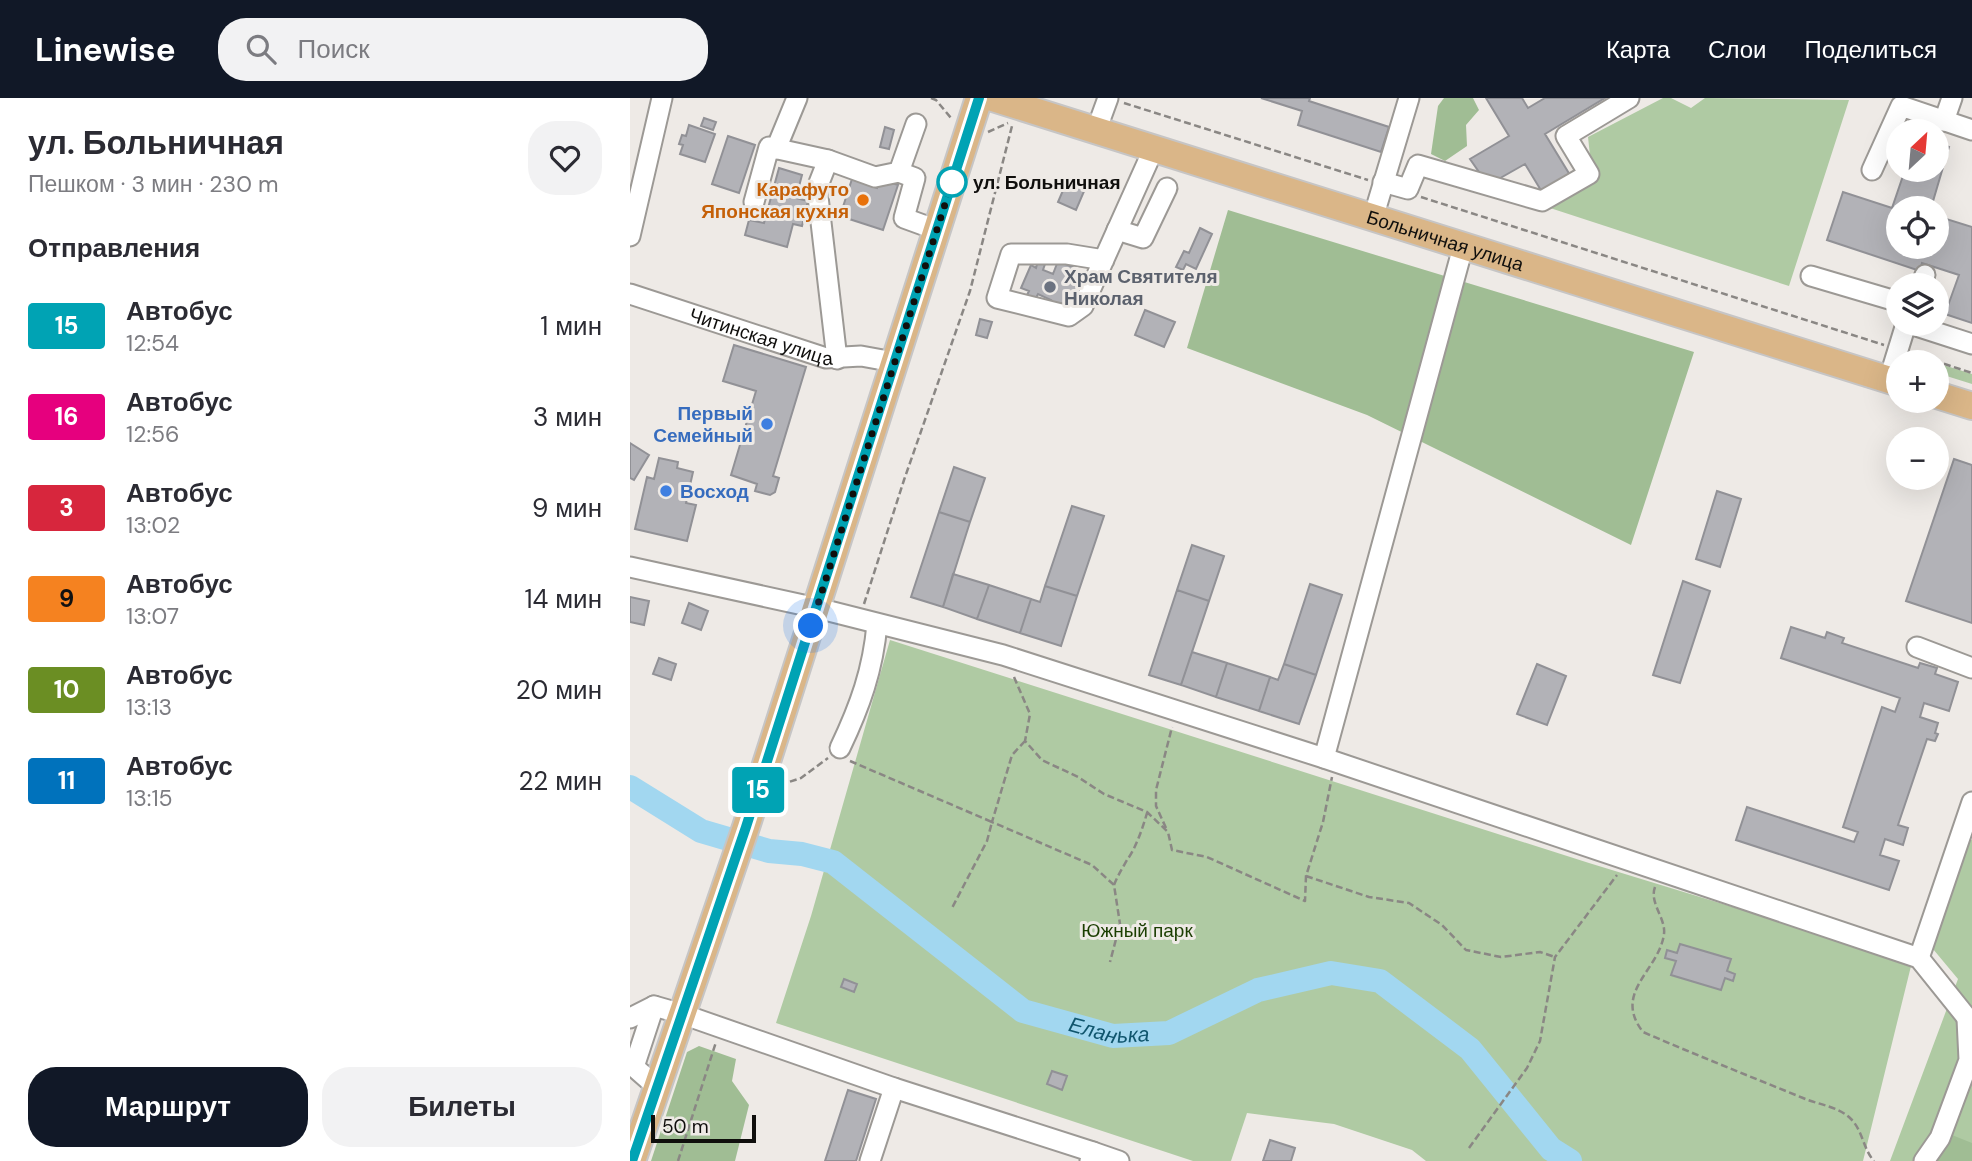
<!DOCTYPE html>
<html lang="ru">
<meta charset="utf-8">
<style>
:root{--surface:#fff;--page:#f2f2f3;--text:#2b2b33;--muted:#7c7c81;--accent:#111827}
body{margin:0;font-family:"DM Sans",sans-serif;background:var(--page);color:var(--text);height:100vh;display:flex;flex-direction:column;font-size:26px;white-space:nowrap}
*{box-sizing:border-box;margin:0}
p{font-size:23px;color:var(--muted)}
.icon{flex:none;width:38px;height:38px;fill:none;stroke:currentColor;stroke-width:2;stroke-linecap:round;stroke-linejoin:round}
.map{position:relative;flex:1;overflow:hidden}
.panel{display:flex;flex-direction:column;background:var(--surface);width:630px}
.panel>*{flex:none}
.badge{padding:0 14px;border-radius:5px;font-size:24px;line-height:46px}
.needle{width:46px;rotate:26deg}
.fabs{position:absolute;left:1256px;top:21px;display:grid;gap:14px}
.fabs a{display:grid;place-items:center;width:63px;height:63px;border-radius:50%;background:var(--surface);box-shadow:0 7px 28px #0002;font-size:35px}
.scale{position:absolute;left:21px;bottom:18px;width:105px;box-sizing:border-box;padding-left:7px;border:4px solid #100f0d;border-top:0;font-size:19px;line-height:24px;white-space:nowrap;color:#100f0d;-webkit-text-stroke:5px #eeeae6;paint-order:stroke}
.you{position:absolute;width:35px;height:35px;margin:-18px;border:5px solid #fff;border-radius:50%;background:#1a73e8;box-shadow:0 0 0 10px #1a73e833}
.map>.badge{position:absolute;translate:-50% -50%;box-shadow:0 0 0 4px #fff}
h2{padding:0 28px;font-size:26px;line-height:63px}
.round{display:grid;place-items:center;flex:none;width:74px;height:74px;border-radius:28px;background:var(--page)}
.headline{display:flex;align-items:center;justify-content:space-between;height:119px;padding:0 28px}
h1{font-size:33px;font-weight:600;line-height:52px}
.primary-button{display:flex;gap:14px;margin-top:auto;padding:14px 28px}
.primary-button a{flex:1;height:80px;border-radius:28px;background:var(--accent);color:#fff;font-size:28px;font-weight:600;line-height:80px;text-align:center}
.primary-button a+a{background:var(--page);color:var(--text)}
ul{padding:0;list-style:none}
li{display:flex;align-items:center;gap:21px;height:91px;padding:0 28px}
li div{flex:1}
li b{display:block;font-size:26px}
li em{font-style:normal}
li .badge{min-width:77px;font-weight:700;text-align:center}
header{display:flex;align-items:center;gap:42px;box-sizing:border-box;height:98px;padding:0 35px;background:var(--accent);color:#fff}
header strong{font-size:33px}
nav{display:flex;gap:38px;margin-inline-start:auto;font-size:24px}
.search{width:490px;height:63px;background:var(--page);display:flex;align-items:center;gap:18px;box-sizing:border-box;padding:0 24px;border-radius:28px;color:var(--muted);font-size:26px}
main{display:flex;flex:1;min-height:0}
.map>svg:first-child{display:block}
.green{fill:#afcaa3}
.forest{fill:#a0bd94}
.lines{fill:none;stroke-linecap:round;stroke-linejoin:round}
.river{stroke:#a2d7f0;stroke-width:24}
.building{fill:#b2b2b7;stroke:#919196;stroke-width:2}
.minor-casing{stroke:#9c9995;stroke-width:23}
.major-casing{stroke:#c6c5c5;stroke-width:30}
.path{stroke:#8a8784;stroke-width:2.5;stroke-dasharray:7 3.5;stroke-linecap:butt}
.minor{stroke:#fff;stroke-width:19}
.major{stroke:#dab688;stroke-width:26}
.line-casing{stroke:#fff;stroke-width:16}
.line{stroke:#00a3b4;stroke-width:10}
.walk{stroke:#100f0d;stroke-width:7;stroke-dasharray:0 12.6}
.stop-dot{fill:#fff;stroke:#00a3b4;stroke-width:3.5}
.food-dot{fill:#e8710a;stroke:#eeeae6;stroke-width:2.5}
.worship-dot{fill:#6b7280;stroke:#eeeae6;stroke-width:2.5}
.shop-dot{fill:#3f7fe0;stroke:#eeeae6;stroke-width:2.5}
.labels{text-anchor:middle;stroke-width:6;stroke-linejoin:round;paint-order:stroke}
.stop-label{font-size:19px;font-weight:bold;fill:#100f0d;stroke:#eeeae6;text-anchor:start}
.food-label{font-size:19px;font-weight:bold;fill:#c56008;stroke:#eeeae6;text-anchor:end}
.street-label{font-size:19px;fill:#100f0d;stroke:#eeeae6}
.worship-label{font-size:19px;font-weight:bold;fill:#5b616d;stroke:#eeeae6;text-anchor:start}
.shop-label{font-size:19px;font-weight:bold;fill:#366cbe;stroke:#eeeae6;text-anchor:end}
.park-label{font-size:19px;fill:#1b3e02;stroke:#eeeae6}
.water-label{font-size:21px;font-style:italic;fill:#10556d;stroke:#eeeae6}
</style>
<header>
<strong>Linewise</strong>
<div class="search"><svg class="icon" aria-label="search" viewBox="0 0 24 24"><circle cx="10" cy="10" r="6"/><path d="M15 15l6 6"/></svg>Поиск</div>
<nav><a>Карта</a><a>Слои</a><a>Поделиться</a></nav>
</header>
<main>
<section class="panel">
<div class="headline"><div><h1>ул. Больничная</h1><p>Пешком · 3 мин · 230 m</p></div><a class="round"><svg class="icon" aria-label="heart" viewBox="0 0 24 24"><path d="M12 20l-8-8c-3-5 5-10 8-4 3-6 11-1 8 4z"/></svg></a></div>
<h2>Отправления</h2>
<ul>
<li><span class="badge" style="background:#00a3b4;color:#fff">15</span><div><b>Автобус</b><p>12:54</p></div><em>1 мин</em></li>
<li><span class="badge" style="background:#e6007e;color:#fff">16</span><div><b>Автобус</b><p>12:56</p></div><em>3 мин</em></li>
<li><span class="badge" style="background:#d7263d;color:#fff">3</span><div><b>Автобус</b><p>13:02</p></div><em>9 мин</em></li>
<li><span class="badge" style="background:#f58220;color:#111">9</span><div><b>Автобус</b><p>13:07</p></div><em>14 мин</em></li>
<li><span class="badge" style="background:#6b8e23;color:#fff">10</span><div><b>Автобус</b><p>13:13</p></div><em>20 мин</em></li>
<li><span class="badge" style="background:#0072bc;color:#fff">11</span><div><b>Автобус</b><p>13:15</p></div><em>22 мин</em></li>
</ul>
<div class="primary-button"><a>Маршрут</a><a>Билеты</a></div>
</section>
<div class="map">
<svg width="1342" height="1063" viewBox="0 0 1342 1063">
<rect width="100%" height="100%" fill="#eeeae6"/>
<path class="green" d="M 1033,0 L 1041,0 L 1061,10 L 1075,0 L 1219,2 L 1159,188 L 917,109 L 962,76 L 958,39 Z
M 1307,265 L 1342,276 L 1342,286 L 1307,275 Z
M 260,542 L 959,765 L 1282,864 L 1233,1063 L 796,1063 L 782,1052 L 704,1026 L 617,1015 L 601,1063 L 563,1063 L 146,925 L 181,818 Z
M 1339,740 L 1342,742 L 1342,1063 L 1260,1063 L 1328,881 L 1303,851 L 1303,845 Z"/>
<path class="forest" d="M 814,0 L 843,0 L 849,12 L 836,27 L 837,48 L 815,63 L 801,56 L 808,8 Z
M 598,112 L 1064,254 L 1001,447 L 737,317 L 557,250 Z
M 69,948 L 106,961 L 102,983 L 119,1007 L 105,1063 L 21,1063 L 57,954 Z
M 1322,1037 L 1342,1045 L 1342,1063 L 1305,1063 Z"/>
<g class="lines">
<path class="river" id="s1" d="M 0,689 L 71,733 L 139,753 L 172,756 L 203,764 L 393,913 L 483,938 L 539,935 L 628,892 L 701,875 L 750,883 L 840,951 L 921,1051 L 940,1063"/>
</g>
<path class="building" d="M 631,0 L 680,0 L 679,3 L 759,29 L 751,54 L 668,27 L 672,13 Z
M 856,0 L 892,0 L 898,10 L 915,0 L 975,0 L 915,36 L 943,82 L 915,99 L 895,66 L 858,87 L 840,61 L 879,38 Z
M 74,20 L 86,24 L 83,32 L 71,28 Z
M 59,27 L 85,36 L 75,64 L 50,56 L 53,47 L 49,46 L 52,37 L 56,38 Z
M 255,29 L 264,32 L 259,51 L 250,49 Z
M 98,38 L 125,47 L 109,95 L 82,86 Z
M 1307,45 L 1319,49 L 1301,110 L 1269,110 L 1269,149 L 1307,149 L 1307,118 L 1342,129 L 1342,225 L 1315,216 L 1329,177 L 1292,165 L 1290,173 L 1197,142 L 1213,94 L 1262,110 L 1275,72 L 1307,72 Z
M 149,70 L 172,77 L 166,100 L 178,103 L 172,128 L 163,126 L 157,149 L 115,137 L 119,122 L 134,125 Z
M 222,81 L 247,90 L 250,81 L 268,87 L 253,132 L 210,118 Z
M 437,83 L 455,91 L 446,112 L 428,104 Z
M 570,130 L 582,136 L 566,171 L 556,166 L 553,172 L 546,169 L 554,153 L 559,155 Z
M 408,163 L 415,166 L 413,172 L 423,176 L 428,163 L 445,170 L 439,184 L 449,188 L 440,210 L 419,209 L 421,202 L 408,196 L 405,202 L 396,199 L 399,193 L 391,190 L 401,167 L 406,170 Z
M 515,212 L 545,224 L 534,249 L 505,237 Z
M 350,221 L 362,224 L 357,240 L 346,237 Z
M 104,247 L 176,269 L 143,378 L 149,380 L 145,394 L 140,397 L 125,393 L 127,386 L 101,377 L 126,293 L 93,283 Z
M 0,345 L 19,357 L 4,382 L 0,380 Z
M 29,360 L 48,364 L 47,370 L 63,374 L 56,405 L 66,407 L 57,443 L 5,431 L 17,379 L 24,381 Z
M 1324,361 L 1342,367 L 1342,525 L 1276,503 Z
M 324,369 L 355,380 L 340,424 L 309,414 Z
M 1087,393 L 1111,401 L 1090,469 L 1066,461 Z
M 442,408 L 474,418 L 447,498 L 415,488 Z
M 309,414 L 340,424 L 313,509 L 281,499 Z
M 562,447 L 594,458 L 579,503 L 547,492 Z
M 323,476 L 359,487 L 347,521 L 313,509 Z
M 1053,483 L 1080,493 L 1050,585 L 1023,577 Z
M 680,486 L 712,497 L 686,577 L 654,566 Z
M 359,487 L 401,501 L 390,535 L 347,521 Z
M 415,488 L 447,498 L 431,548 L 390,535 L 401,501 L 410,504 Z
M 547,492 L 579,503 L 551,587 L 519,577 Z
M 0,499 L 19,503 L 14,527 L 0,524 Z
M 59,505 L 78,513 L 71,532 L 52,525 Z
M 1161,529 L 1195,540 L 1197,534 L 1214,540 L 1212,545 L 1288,570 L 1290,565 L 1307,570 L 1305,576 L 1328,584 L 1319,613 L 1294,605 L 1290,619 L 1308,625 L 1305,635 L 1308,636 L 1305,643 L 1297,641 L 1268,727 L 1278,730 L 1273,747 L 1255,741 L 1250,757 L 1269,763 L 1259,792 L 1106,742 L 1117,709 L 1224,744 L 1228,734 L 1213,729 L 1252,609 L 1265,614 L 1270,600 L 1151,560 Z
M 562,554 L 597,565 L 586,599 L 551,587 Z
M 29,560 L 46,566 L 41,582 L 23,576 Z
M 597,565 L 640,579 L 629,613 L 586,599 Z
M 654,566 L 686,577 L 669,626 L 629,613 L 640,579 L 648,582 Z
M 907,566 L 936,578 L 917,627 L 887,616 Z
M 1050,846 L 1101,861 L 1097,873 L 1105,876 L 1103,883 L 1095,880 L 1091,892 L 1041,877 L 1046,863 L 1035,860 L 1037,852 L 1047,855 Z
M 214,881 L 227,886 L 224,894 L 211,889 Z
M 422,973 L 437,978 L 432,992 L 417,986 Z
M 218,992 L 246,1001 L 226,1063 L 195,1063 Z
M 640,1042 L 665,1050 L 661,1063 L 633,1063 Z"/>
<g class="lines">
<defs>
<g id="minor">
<path d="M 1314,23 L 1322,0"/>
<path d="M 466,33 L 478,0"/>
<path d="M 146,51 L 167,0"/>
<path d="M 1242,72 L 1271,8 L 1342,32"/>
<path d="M 269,74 L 285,80 L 274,120 L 307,132"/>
<path d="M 753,84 L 778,91 L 788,67 L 912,103 L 959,76 L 936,38 L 999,0"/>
<path d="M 124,104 L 139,49 L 198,62"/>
<path d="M 743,120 L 779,0"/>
<path d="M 487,132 L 513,140 L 537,90"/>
<path d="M 0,138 L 32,0"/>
<path d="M 474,162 L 437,156 L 381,156 L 367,200 L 439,218 L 453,208 L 524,50"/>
<path d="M 1181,178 L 1269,204"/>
<path d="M 1291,187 L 1295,177"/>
<path id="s2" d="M 0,196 L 196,260 L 231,258 L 264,264"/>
<path d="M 1280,226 L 1342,246"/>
<path d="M 207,261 L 187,90 L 198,62 L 245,79 L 269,74 L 286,26"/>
<path d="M 1259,281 L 1276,226"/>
<path d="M 0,469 L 187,510 L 373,557 L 694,660 L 833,149"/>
<path d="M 1287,549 L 1342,570"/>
<path d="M 210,650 C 230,608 243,572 247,526"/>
<path d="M 694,660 L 1289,860 L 1342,926"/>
<path d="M 1289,860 L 1342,704"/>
<path d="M 24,908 L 4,969 L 27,989"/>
<path d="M 0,920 L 24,908 L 52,916 L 264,990 L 463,1054 L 460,1063"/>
<path d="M 463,1054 L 489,1063"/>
<path d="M 240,1063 L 264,990"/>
<path d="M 1294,1063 L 1310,1040 L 1339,962 L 1337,921"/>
</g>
<g id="major">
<path id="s3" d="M 363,0 L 1269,285"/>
<path d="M 1307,297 L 1342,308"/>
<path d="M 2,1063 L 116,729 L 349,0"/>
</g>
</defs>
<use href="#minor" class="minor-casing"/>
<use href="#major" class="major-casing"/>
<path class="path" d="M 301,0 L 306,2 L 321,20
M 494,5 L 738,82
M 358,34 L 378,25
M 791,99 L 1254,247
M 1284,256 L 1342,275
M 234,506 L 274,382 L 340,193 L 382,28
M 384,579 L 400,616 L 395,643 L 412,662 L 448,679 L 474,696 L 517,714 L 538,734 L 542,752 L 577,759 L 675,803 L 676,778 L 693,724 L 702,679
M 395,643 L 382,657 L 362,724 L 462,767 L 484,787 L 490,826 L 480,864
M 220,663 L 362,724 L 357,743 L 322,810
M 150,687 L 171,680 L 198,660
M 536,730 L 526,708 L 526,692 L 542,629
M 676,778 L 739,799 L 779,805 L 812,827 L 836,852 L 871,859 L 910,854 L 925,859
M 484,787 C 488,777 492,771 497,762 C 506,750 513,729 517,715
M 1025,789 C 1019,805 1036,820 1034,836 C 1029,873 982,894 1013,934 C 1066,957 1119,978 1173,1000 C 1189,1007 1208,1008 1221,1021 C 1233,1033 1233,1051 1244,1063
M 839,1050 L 897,970 L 910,943 L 925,859 L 987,777
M 48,1063 L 86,944"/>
<use href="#minor" class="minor"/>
<use href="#major" class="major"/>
</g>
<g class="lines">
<defs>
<path id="line" d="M 2,1063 L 116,729 L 349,0"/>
</defs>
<use href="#line" class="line-casing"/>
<use href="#line" class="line"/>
<path class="walk" d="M 181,528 L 323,81 L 322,84"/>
</g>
<circle class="stop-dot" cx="322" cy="84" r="14"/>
<circle class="food-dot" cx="233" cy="102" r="7"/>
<circle class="worship-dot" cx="420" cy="189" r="7"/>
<g class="shop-dot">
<circle cx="137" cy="326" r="7"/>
<circle cx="36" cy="393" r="7"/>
</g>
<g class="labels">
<g class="stop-label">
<text x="343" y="91">ул. Больничная</text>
</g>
<g class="food-label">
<text x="219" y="98">Карафуто<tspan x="219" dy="22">Японская кухня</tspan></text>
</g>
<g class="street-label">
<text dy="7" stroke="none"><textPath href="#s3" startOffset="474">Больничная улица</textPath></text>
<text dy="7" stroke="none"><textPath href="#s2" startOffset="138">Читинская улица</textPath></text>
</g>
<g class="worship-label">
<text x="434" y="185">Храм Святителя<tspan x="434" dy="22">Николая</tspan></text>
</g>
<g class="shop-label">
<text x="123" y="322">Первый<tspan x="123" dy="22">Семейный</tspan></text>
<text x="50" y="400" text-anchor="start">Восход</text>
</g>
<g class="park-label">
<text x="507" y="839">Южный парк</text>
</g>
<g class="water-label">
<text dy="7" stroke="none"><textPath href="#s1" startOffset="550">Еланька</textPath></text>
</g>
</g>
</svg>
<div class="fabs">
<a><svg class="needle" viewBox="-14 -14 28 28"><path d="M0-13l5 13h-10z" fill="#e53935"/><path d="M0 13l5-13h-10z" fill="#7c7c81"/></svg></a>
<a><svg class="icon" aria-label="locate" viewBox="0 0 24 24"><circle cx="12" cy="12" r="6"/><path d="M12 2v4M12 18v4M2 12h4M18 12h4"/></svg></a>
<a><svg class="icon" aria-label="layers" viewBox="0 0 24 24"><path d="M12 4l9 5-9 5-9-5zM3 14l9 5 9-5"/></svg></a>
<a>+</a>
<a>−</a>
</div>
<div class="scale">50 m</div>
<div class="you" style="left:181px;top:528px"></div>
<b class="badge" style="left:128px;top:692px;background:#00a3b4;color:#fff">15</b>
</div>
</main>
